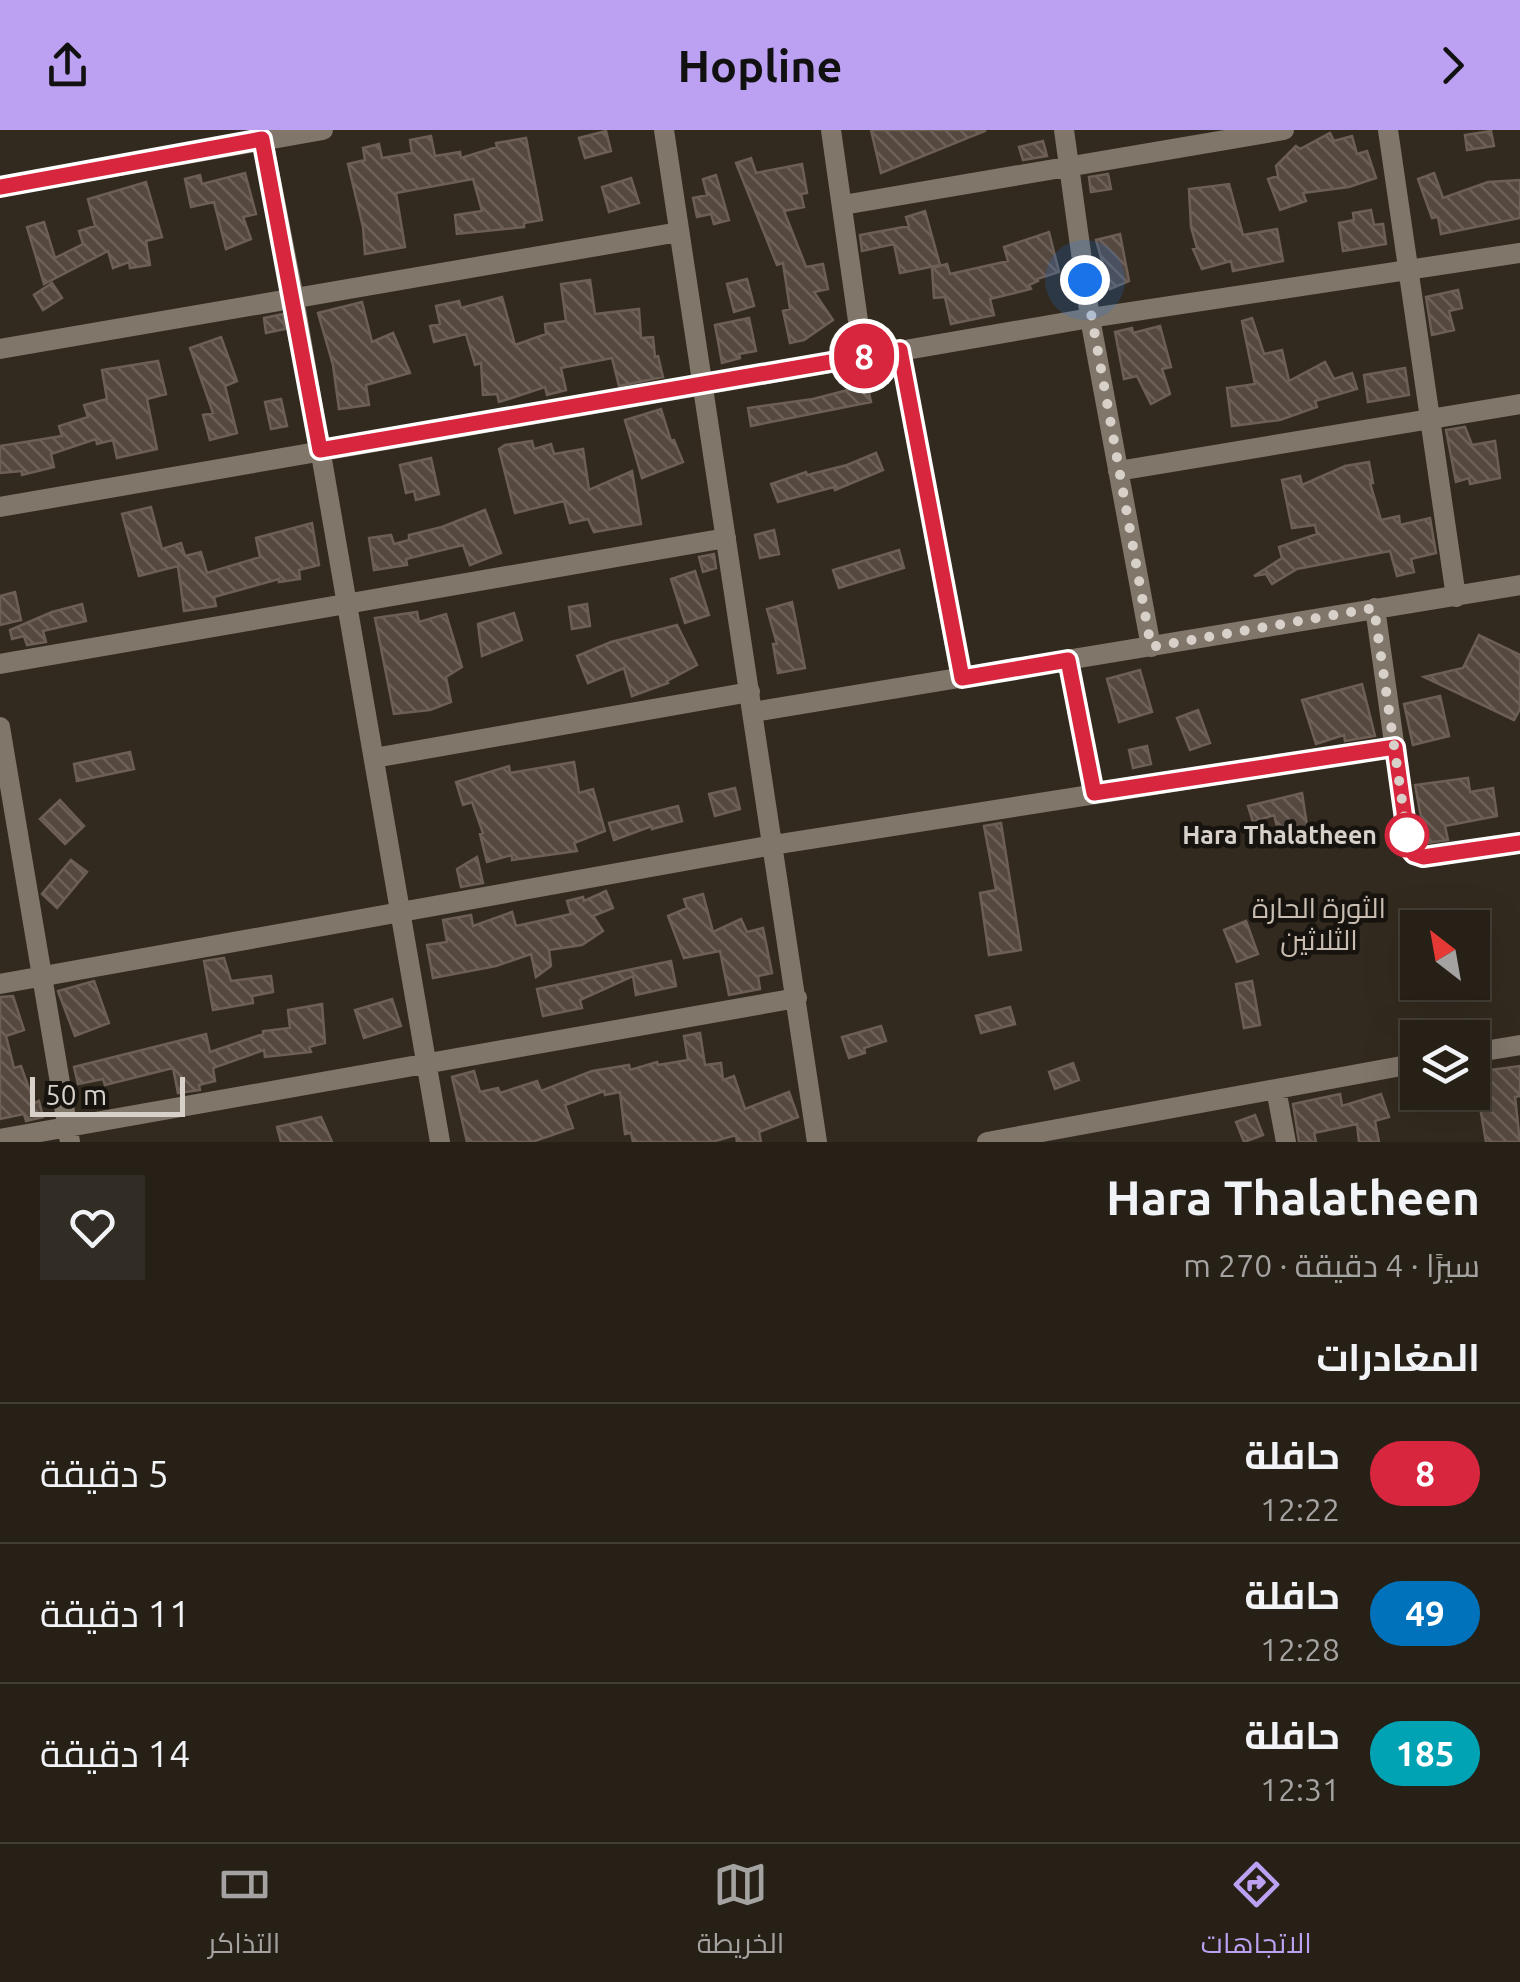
<!DOCTYPE html>
<html lang="ar">
<meta charset="utf-8">
<style>
:root{--surface:#262017;--page:#322d24;--text:#f1f3f6;--muted:#a4a3a1;--line:#423e36;--accent:#bca0f2}
body{margin:0;font-family:Ubuntu,Cairo,sans-serif;background:var(--page);color:var(--text);direction:rtl;height:100vh;display:flex;flex-direction:column;font-size:38px;white-space:nowrap}
*{box-sizing:border-box;margin:0}
p{font-size:32px;color:var(--muted)}
.icon{flex:none;width:55px;height:55px;fill:none;stroke:currentColor;stroke-width:2;stroke-linecap:round;stroke-linejoin:round}
.map{position:relative;height:1012px;overflow:hidden;direction:ltr}
.drawer{display:flex;flex-direction:column;background:var(--surface);flex:1}
.drawer>*{flex:none}
.badge{padding:0 20px;border-radius:32px;font-size:35px;line-height:65px}
.needle{width:65px;rotate:329deg}
.fabs{position:absolute;left:1400px;top:780px;display:grid;gap:20px}
.fabs a{display:grid;place-items:center;width:90px;height:90px;border-radius:0px;background:var(--surface);box-shadow:0 10px 40px #0002,0 0 0 2px var(--line);font-size:50px}
.scale{position:absolute;left:30px;bottom:25px;width:155px;box-sizing:border-box;padding-left:10px;border:5px solid #d7d1ca;border-top:0;font-size:28px;line-height:35px;white-space:nowrap;color:#d7d1ca;-webkit-text-stroke:8px #17130e;paint-order:stroke}
.you{position:absolute;width:50px;height:50px;margin:-25px;border:8px solid #fff;border-radius:50%;background:#1a73e8;box-shadow:0 0 0 15px #1a73e833}
.map>.badge{position:absolute;translate:-50% -50%;box-shadow:0 0 0 5px #fff}
h2{padding:0 40px;font-size:38px;line-height:90px}
.round{display:grid;place-items:center;flex:none;width:105px;height:105px;border-radius:0px;background:var(--page)}
.summary{display:flex;align-items:center;justify-content:space-between;height:170px;padding:0 40px}
h1{font-size:48px;font-weight:700;line-height:75px}
ul{padding:0;list-style:none}
li{display:flex;align-items:center;gap:30px;height:140px;padding:0 40px;border-top:2px solid var(--line)}
li div{flex:1}
li b{display:block;font-size:38px}
li em{font-style:normal}
li .badge{min-width:110px;font-weight:700;text-align:center}
header{display:flex;justify-content:space-between;align-items:center;height:130px;padding:0 40px;background:var(--accent);color:#111;font-size:45px;font-weight:700}
.menu{display:flex;justify-content:space-around;align-items:center;height:140px;border-top:2px solid var(--line);background:var(--surface);font-size:28px;color:var(--muted)}
.menu a{display:grid;justify-items:center;gap:5px}
.menu .on{color:var(--accent)}
.map>svg:first-child{display:block}
.building{fill:url(#building-back-hatch);stroke:#6d5f56;stroke-width:2.5}
.lines{fill:none;stroke-linecap:round;stroke-linejoin:round}
.minor{stroke:#81766a;stroke-width:20}
.line-casing{stroke:#fff;stroke-width:22}
.line{stroke:#d7263d;stroke-width:15}
.walk{stroke:#d7d1ca;stroke-width:10;stroke-dasharray:0 18}
.stop-dot{fill:#fff;stroke:#d7263d;stroke-width:5}
.labels{text-anchor:middle;stroke-width:9;stroke-linejoin:round;paint-order:stroke}
.stop-label{font-size:25px;font-weight:bold;fill:#d7d1ca;stroke:#17130e;text-anchor:end}
.neighbourhood-label{font-size:28px;fill:#c9beb1;stroke:#17130e}
</style>
<header><svg class="icon" aria-label="forward" viewBox="0 0 24 24"><path d="M9 5l7 7-7 7"/></svg>Hopline<svg class="icon" aria-label="share" viewBox="0 0 24 24"><path d="M12 15V3M7 8l5-5 5 5M5 13v7h14v-7"/></svg></header>
<div class="map">
<svg width="1520" height="1012" viewBox="0 0 1520 1012">
<defs>
<pattern id="building-back-hatch" width="6" height="6" patternUnits="userSpaceOnUse" patternTransform="scale(2.5)"><rect width="6" height="6" fill="#55483f"/><path d="M-1 5l2 2M0 0l6 6M5-1l2 2" fill="none" stroke="#6d6159"/></pattern>
</defs>
<rect width="100%" height="100%" fill="#332a1f"/>
<path class="building" d="M 871,0 L 985,0 L 985,1 L 881,43 Z
M 606,1 L 611,21 L 585,28 L 579,8 Z
M 1491,1 L 1494,16 L 1467,20 L 1465,5 Z
M 1330,3 L 1334,11 L 1352,6 L 1357,24 L 1367,21 L 1376,48 L 1349,57 L 1303,63 L 1306,71 L 1280,80 L 1268,49 L 1278,46 L 1276,36 L 1296,16 L 1300,19 Z
M 431,6 L 435,26 L 460,22 L 461,28 L 497,17 L 496,13 L 526,8 L 542,90 L 524,93 L 524,97 L 457,104 L 455,85 L 482,81 L 473,49 L 396,63 L 405,117 L 365,124 L 363,97 L 348,34 L 365,30 L 363,18 L 379,14 L 382,28 L 412,23 L 410,10 Z
M 1043,11 L 1047,26 L 1023,30 L 1019,17 Z
M 751,28 L 756,43 L 802,34 L 807,63 L 801,64 L 804,77 L 784,81 L 806,137 L 823,134 L 828,159 L 814,162 L 833,190 L 804,210 L 790,213 L 783,181 L 790,179 L 783,133 L 777,135 L 736,33 Z
M 245,43 L 256,84 L 243,87 L 251,109 L 226,119 L 214,72 L 191,77 L 185,49 L 200,45 L 202,54 Z
M 1434,43 L 1443,68 L 1488,52 L 1520,50 L 1520,88 L 1441,104 L 1438,87 L 1432,88 L 1418,49 Z
M 1108,44 L 1111,59 L 1091,62 L 1089,47 Z
M 716,45 L 729,90 L 714,94 L 711,84 L 697,87 L 693,68 L 707,65 L 703,49 Z
M 631,48 L 639,73 L 609,82 L 602,57 Z
M 146,52 L 162,107 L 146,111 L 150,135 L 130,138 L 129,132 L 113,138 L 108,121 L 44,154 L 27,97 L 44,92 L 55,128 L 83,114 L 79,101 L 95,96 L 88,69 Z
M 1229,54 L 1243,105 L 1277,99 L 1283,131 L 1233,141 L 1231,131 L 1202,139 L 1193,119 L 1197,118 L 1191,97 L 1189,59 Z
M 1371,80 L 1374,95 L 1383,94 L 1386,114 L 1343,121 L 1339,93 L 1354,90 L 1353,83 Z
M 925,81 L 940,135 L 900,143 L 894,114 L 862,121 L 860,105 L 909,96 L 906,87 Z
M 1049,102 L 1059,142 L 1037,149 L 1038,151 L 1029,155 L 1031,159 L 990,169 L 994,185 L 951,194 L 945,167 L 934,168 L 932,138 L 947,134 L 950,144 L 1008,131 L 1004,117 Z
M 1120,104 L 1129,151 L 1110,159 L 1096,110 Z
M 747,149 L 754,176 L 734,182 L 727,154 Z
M 590,150 L 595,184 L 639,179 L 641,208 L 653,207 L 655,227 L 658,226 L 663,247 L 619,256 L 612,228 L 561,238 L 566,260 L 547,265 L 545,257 L 499,272 L 497,264 L 483,265 L 481,233 L 475,235 L 466,204 L 434,212 L 430,196 L 440,194 L 436,176 L 459,171 L 461,178 L 502,167 L 515,215 L 546,204 L 545,194 L 566,191 L 561,154 Z
M 52,153 L 62,168 L 43,180 L 34,165 Z
M 1458,160 L 1462,178 L 1449,181 L 1454,200 L 1432,205 L 1426,167 Z
M 362,172 L 372,212 L 393,203 L 410,243 L 366,255 L 369,275 L 339,279 L 333,235 L 318,183 Z
M 283,184 L 285,199 L 266,203 L 264,188 Z
M 749,188 L 756,221 L 739,224 L 740,228 L 722,233 L 715,195 Z
M 1252,188 L 1264,224 L 1282,220 L 1289,251 L 1325,232 L 1334,249 L 1352,243 L 1357,259 L 1315,271 L 1317,277 L 1280,290 L 1232,296 L 1227,258 L 1255,254 L 1242,191 Z
M 1160,196 L 1171,237 L 1162,239 L 1170,264 L 1151,274 L 1137,246 L 1124,249 L 1115,202 L 1132,198 L 1133,203 Z
M 221,207 L 237,251 L 225,256 L 237,303 L 210,310 L 203,285 L 213,283 L 190,218 Z
M 158,231 L 166,264 L 147,269 L 157,319 L 117,328 L 113,310 L 97,314 L 96,309 L 51,324 L 54,337 L 22,345 L 22,341 L 0,343 L 0,316 L 62,306 L 59,296 L 88,287 L 84,275 L 107,269 L 102,240 Z
M 1405,238 L 1409,265 L 1368,272 L 1364,245 Z
M 867,255 L 871,272 L 751,296 L 748,278 L 813,269 Z
M 281,269 L 287,296 L 271,299 L 265,272 Z
M 661,279 L 671,311 L 674,310 L 683,332 L 642,348 L 625,290 Z
M 1465,297 L 1472,315 L 1495,311 L 1500,348 L 1470,354 L 1469,348 L 1456,352 L 1446,300 Z
M 532,311 L 534,319 L 551,314 L 554,324 L 583,319 L 589,360 L 632,341 L 641,394 L 594,402 L 588,389 L 570,393 L 564,371 L 515,383 L 499,319 L 505,315 Z
M 876,323 L 883,340 L 835,360 L 834,357 L 778,372 L 771,354 L 806,342 L 807,345 L 847,335 Z
M 431,328 L 439,364 L 416,370 L 414,361 L 406,363 L 400,335 Z
M 1369,332 L 1373,353 L 1370,353 L 1381,390 L 1399,386 L 1400,395 L 1430,388 L 1436,423 L 1411,429 L 1414,442 L 1397,446 L 1390,421 L 1297,439 L 1272,454 L 1266,444 L 1254,446 L 1282,428 L 1279,417 L 1317,404 L 1315,395 L 1292,398 L 1282,350 L 1300,346 L 1302,355 L 1345,336 Z
M 151,377 L 162,419 L 181,413 L 185,426 L 201,422 L 207,443 L 260,427 L 256,408 L 312,393 L 319,435 L 299,440 L 300,449 L 279,452 L 279,449 L 214,467 L 216,476 L 184,481 L 178,436 L 139,446 L 122,384 Z
M 485,380 L 501,423 L 470,435 L 463,415 L 406,429 L 407,435 L 374,440 L 369,408 L 391,405 L 394,414 L 409,410 L 409,405 L 442,397 Z
M 774,400 L 779,424 L 760,428 L 755,405 Z
M 899,420 L 904,438 L 839,458 L 833,440 Z
M 714,424 L 716,438 L 703,442 L 699,427 Z
M 695,441 L 709,485 L 685,493 L 671,449 Z
M 15,462 L 21,490 L 0,495 L 0,466 Z
M 792,472 L 805,538 L 778,543 L 773,514 L 777,514 L 767,479 Z
M 82,474 L 86,491 L 43,501 L 46,512 L 27,515 L 24,506 L 12,509 L 10,500 L 52,482 Z
M 587,474 L 590,496 L 572,499 L 569,477 Z
M 417,482 L 419,492 L 446,484 L 462,537 L 446,547 L 451,572 L 430,580 L 394,584 L 375,488 Z
M 514,483 L 522,510 L 482,526 L 478,494 Z
M 677,495 L 697,535 L 667,551 L 668,553 L 632,566 L 624,538 L 588,553 L 577,526 L 611,512 Z
M 1479,505 L 1520,525 L 1520,579 L 1514,590 L 1424,547 L 1463,538 Z
M 1140,540 L 1152,582 L 1119,592 L 1107,549 Z
M 1362,554 L 1375,606 L 1345,611 L 1344,605 L 1316,614 L 1302,570 Z
M 1440,566 L 1449,606 L 1413,615 L 1404,574 Z
M 1198,580 L 1210,613 L 1190,620 L 1177,588 Z
M 1147,616 L 1151,634 L 1133,638 L 1129,620 Z
M 130,622 L 134,639 L 77,651 L 74,634 Z
M 574,632 L 579,663 L 593,659 L 605,701 L 574,713 L 577,721 L 512,730 L 512,725 L 487,732 L 480,704 L 483,703 L 472,672 L 463,675 L 456,652 L 509,636 L 510,643 Z
M 1468,648 L 1470,662 L 1493,658 L 1497,686 L 1445,696 L 1448,710 L 1426,713 L 1415,655 Z
M 735,658 L 740,679 L 715,686 L 709,664 Z
M 1302,663 L 1308,702 L 1280,708 L 1274,685 L 1253,692 L 1248,676 Z
M 60,670 L 84,696 L 65,714 L 40,689 Z
M 678,676 L 682,691 L 652,699 L 652,696 L 614,710 L 609,693 Z
M 1001,693 L 1021,820 L 989,825 L 980,763 L 996,760 L 984,696 Z
M 477,727 L 483,753 L 461,757 L 457,739 Z
M 71,730 L 87,742 L 57,778 L 42,764 Z
M 606,761 L 613,778 L 593,786 L 603,801 L 582,815 L 549,820 L 551,836 L 536,847 L 531,824 L 496,836 L 433,848 L 427,815 L 447,812 L 443,790 L 471,785 L 473,796 L 512,782 L 516,796 L 571,784 L 567,771 L 583,767 L 584,771 Z
M 703,764 L 713,802 L 741,789 L 747,802 L 763,798 L 772,843 L 758,846 L 760,859 L 729,865 L 720,821 L 684,828 L 668,786 L 687,778 L 684,769 Z
M 1246,791 L 1258,824 L 1237,832 L 1224,800 Z
M 224,828 L 231,851 L 271,846 L 273,862 L 252,866 L 253,873 L 213,880 L 204,831 Z
M 671,831 L 676,856 L 636,865 L 633,846 L 580,870 L 582,878 L 543,886 L 537,859 Z
M 94,851 L 109,893 L 75,906 L 58,861 Z
M 1252,851 L 1260,895 L 1244,898 L 1236,854 Z
M 13,866 L 24,900 L 6,906 L 14,938 L 21,936 L 34,973 L 39,971 L 43,987 L 26,991 L 24,984 L 0,989 L 0,867 Z
M 392,869 L 401,896 L 364,908 L 355,880 Z
M 322,874 L 325,913 L 309,917 L 311,922 L 265,927 L 264,920 L 213,938 L 215,951 L 199,955 L 200,960 L 178,963 L 173,938 L 105,955 L 103,949 L 78,954 L 74,937 L 206,904 L 210,922 L 263,904 L 263,901 L 290,898 L 288,880 Z
M 1010,877 L 1015,894 L 981,903 L 976,886 Z
M 881,896 L 886,911 L 864,918 L 865,923 L 849,928 L 842,907 Z
M 700,903 L 705,935 L 721,933 L 723,950 L 734,946 L 745,979 L 789,962 L 798,987 L 759,1002 L 761,1012 L 737,1012 L 736,1005 L 712,1012 L 633,1012 L 631,1003 L 625,1004 L 620,962 L 605,965 L 604,961 L 565,975 L 573,998 L 532,1012 L 467,1012 L 452,947 L 474,941 L 480,962 L 498,958 L 500,963 L 537,951 L 541,961 L 592,941 L 629,935 L 630,940 L 657,932 L 658,935 L 688,930 L 684,906 Z
M 1073,933 L 1079,950 L 1055,959 L 1049,942 Z
M 1520,936 L 1520,966 L 1515,967 L 1520,1012 L 1486,1012 L 1474,942 Z
M 1340,964 L 1342,976 L 1381,964 L 1389,987 L 1375,991 L 1379,1012 L 1359,1012 L 1357,994 L 1314,1003 L 1316,1012 L 1299,1012 L 1293,974 Z
M 1255,985 L 1263,1005 L 1244,1012 L 1236,992 Z
M 321,987 L 332,1012 L 281,1012 L 277,997 Z"/>
<g class="lines">
<path class="minor" d="M 261,0 L 294,168 L 440,1012
M 664,0 L 817,1012
M 831,0 L 863,226
M 1064,0 L 1090,188 L 1151,517
M 1388,0 L 1456,467
M 0,57 L 323,0
M 843,75 L 1284,0
M 0,219 L 679,102
M 900,220 L 961,548
M 1118,341 L 1520,274
M 0,377 L 1090,188 L 1520,123
M 1375,478 L 1409,719 L 1414,725 L 1423,727 L 1520,713
M 1068,530 L 1094,663
M 0,534 L 726,408
M 753,582 L 1520,455
M 0,597 L 70,1012
M 374,628 L 750,562
M 0,854 L 773,715 L 1395,617
M 1472,923 L 1520,915
M 1276,959 L 1286,1012
M 0,1009 L 797,868
M 987,1012 L 1418,933"/>
</g>
<g class="lines">
<defs>
<path id="line" d="M 0,57 L 262,9 L 320,320 L 900,220 L 962,548 L 1068,530 L 1094,663 L 1395,617 L 1409,718 L 1414,724 L 1423,727 L 1520,713"/>
</defs>
<use href="#line" class="line-casing"/>
<use href="#line" class="line"/>
<path class="walk" d="M 1085,150 L 1151,517 L 1374,478 L 1407,705"/>
</g>
<circle class="stop-dot" cx="1407" cy="705" r="20"/>
<g class="labels">
<g class="stop-label">
<text x="1377" y="714">Hara Thalatheen</text>
</g>
<g class="neighbourhood-label">
<text x="1319" y="788">الثورة الحارة<tspan x="1319" dy="32">الثلاثين</tspan></text>
</g>
</g>
</svg>
<div class="fabs">
<a><svg class="needle" viewBox="-14 -14 28 28"><path d="M0-13l5 13h-10z" fill="#e53935"/><path d="M0 13l5-13h-10z" fill="#a4a3a1"/></svg></a>
<a><svg class="icon" aria-label="layers" viewBox="0 0 24 24"><path d="M12 4l9 5-9 5-9-5zM3 14l9 5 9-5"/></svg></a>
</div>
<div class="scale">50 m</div>
<div class="you" style="left:1085px;top:150px"></div>
<b class="badge" style="left:864px;top:226px;background:#d7263d;color:#fff">8</b>
</div>
<section class="drawer">
<div class="summary"><div><h1>Hara Thalatheen</h1><p>سيرًا · 4 دقيقة · 270 m</p></div><a class="round"><svg class="icon" aria-label="heart" viewBox="0 0 24 24"><path d="M12 20l-8-8c-3-5 5-10 8-4 3-6 11-1 8 4z"/></svg></a></div>
<h2>المغادرات</h2>
<ul>
<li><span class="badge" style="background:#d7263d;color:#fff">8</span><div><b>حافلة</b><p>12:22</p></div><em>5 دقيقة</em></li>
<li><span class="badge" style="background:#0072bc;color:#fff">49</span><div><b>حافلة</b><p>12:28</p></div><em>11 دقيقة</em></li>
<li><span class="badge" style="background:#00a3b4;color:#fff">185</span><div><b>حافلة</b><p>12:31</p></div><em>14 دقيقة</em></li>
</ul>
</section>
<nav class="menu">
<a class="on"><svg class="icon" aria-label="directions" viewBox="0 0 24 24"><path d="M12 3l9 9-9 9-9-9zM9 14v-3h6M13 9l2 2-2 2"/></svg>الاتجاهات</a>
<a><svg class="icon" aria-label="map" viewBox="0 0 24 24"><path d="M3 6l6-2 6 2 6-2v14l-6 2-6-2-6 2zM9 4v14M15 6v14"/></svg>الخريطة</a>
<a><svg class="icon" aria-label="tickets" viewBox="0 0 24 24"><path d="M3 7h18v10H3zM15 7v10"/></svg>التذاكر</a>
</nav>
